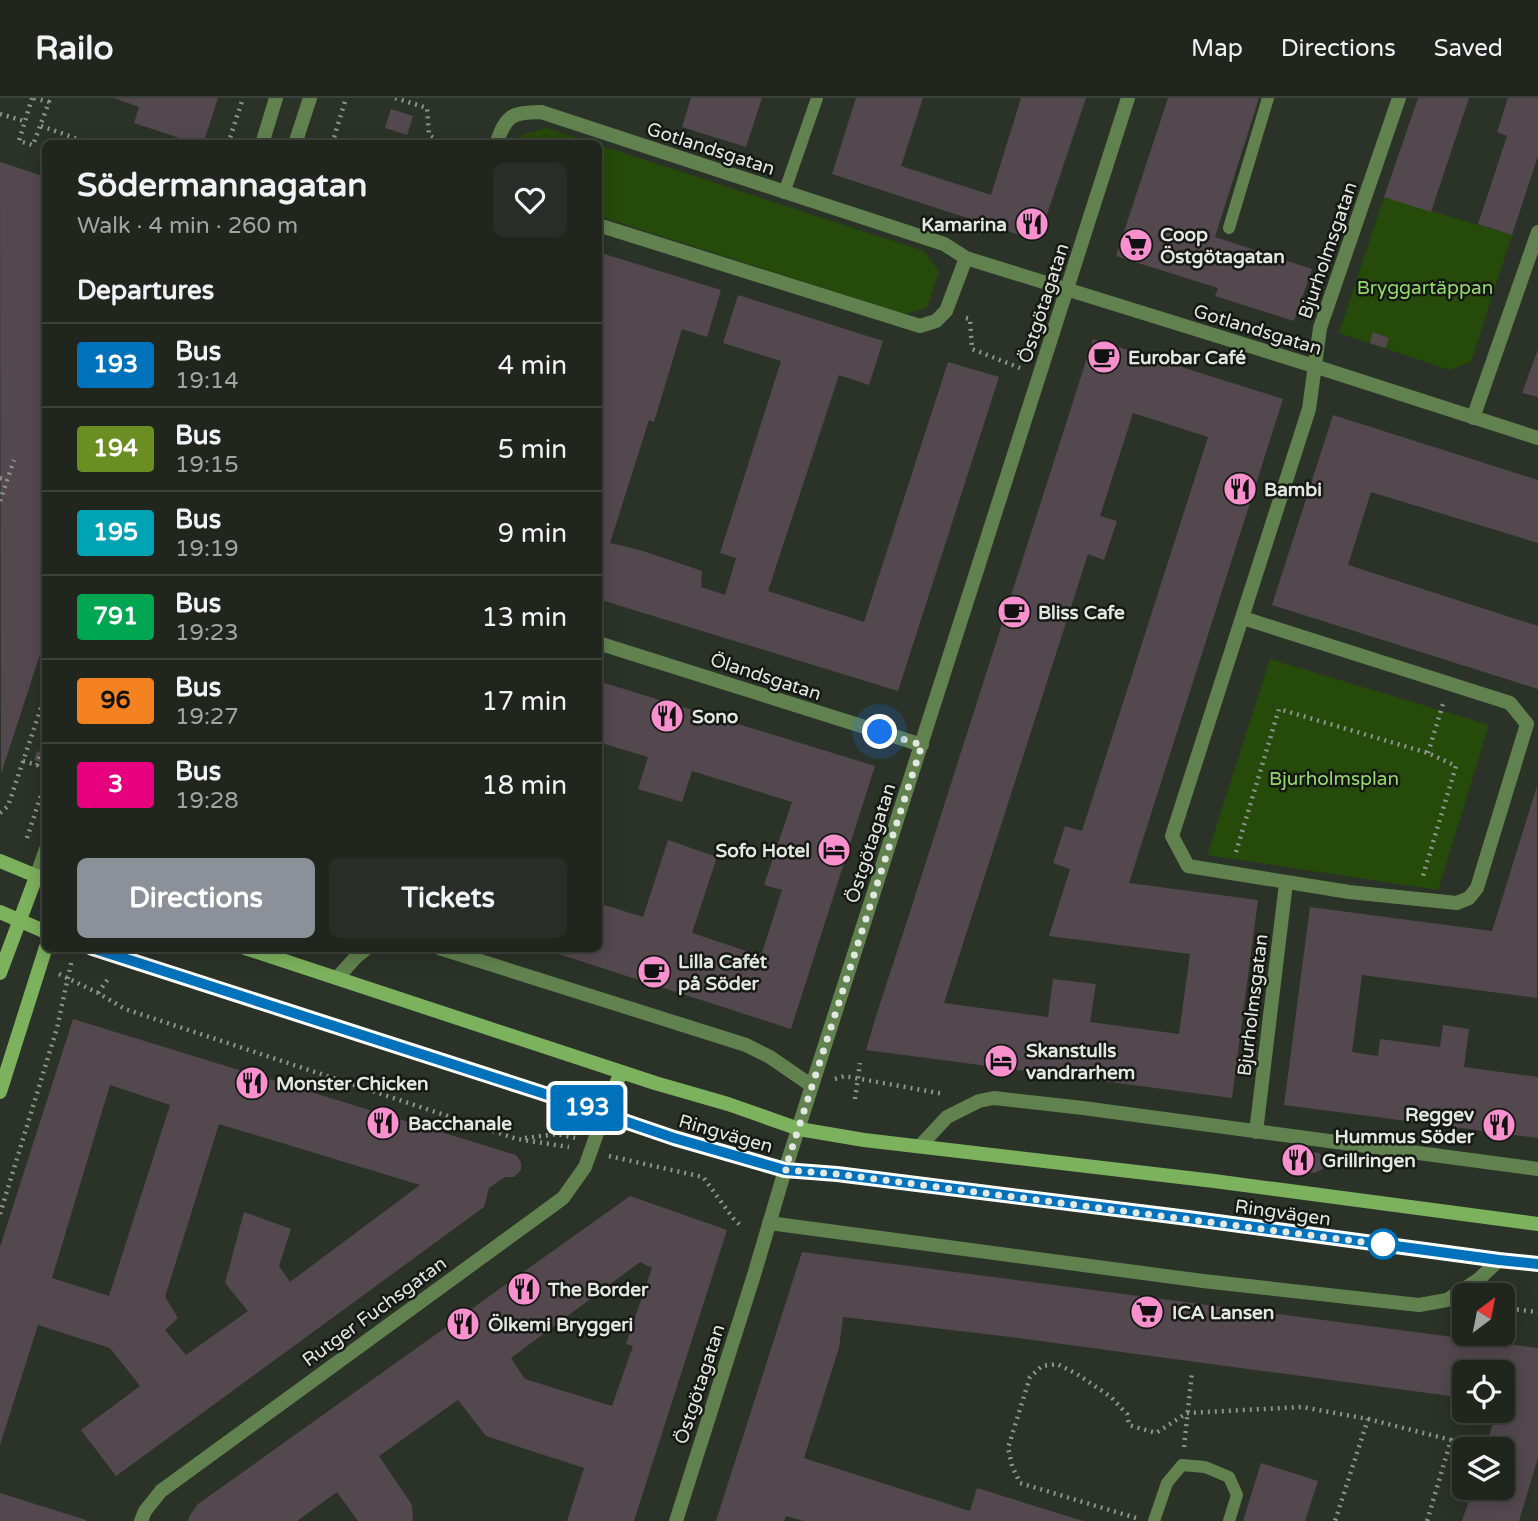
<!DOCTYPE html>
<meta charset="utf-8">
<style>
:root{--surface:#20261e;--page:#282e27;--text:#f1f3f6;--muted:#a2a5a4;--line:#3d433c;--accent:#8c9099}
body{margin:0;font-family:"Varela Round",sans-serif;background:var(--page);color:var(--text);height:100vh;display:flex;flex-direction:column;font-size:26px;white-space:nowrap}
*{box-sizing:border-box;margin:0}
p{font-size:23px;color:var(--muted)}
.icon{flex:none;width:38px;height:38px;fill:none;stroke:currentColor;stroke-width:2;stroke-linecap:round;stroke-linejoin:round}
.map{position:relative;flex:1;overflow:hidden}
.panel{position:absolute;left:42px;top:42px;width:560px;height:812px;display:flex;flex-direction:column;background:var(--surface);border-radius:10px;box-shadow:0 4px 18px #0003,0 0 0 2px var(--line)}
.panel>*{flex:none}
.badge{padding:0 14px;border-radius:5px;font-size:24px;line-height:46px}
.needle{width:46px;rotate:32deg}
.tools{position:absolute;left:1452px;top:1185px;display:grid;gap:14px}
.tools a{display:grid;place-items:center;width:63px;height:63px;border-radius:10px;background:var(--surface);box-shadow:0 4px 18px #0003,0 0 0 2px var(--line);font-size:35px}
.you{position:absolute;width:35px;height:35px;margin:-18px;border:5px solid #fff;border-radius:50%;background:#1a73e8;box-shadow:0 0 0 10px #1a73e833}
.map>.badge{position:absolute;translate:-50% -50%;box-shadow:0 0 0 4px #fff}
h2{padding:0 35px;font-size:26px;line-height:63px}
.round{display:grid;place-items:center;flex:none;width:74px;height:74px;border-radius:10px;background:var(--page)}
.head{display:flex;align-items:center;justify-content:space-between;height:119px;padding:0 35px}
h1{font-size:33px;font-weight:700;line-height:52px}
.action{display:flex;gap:14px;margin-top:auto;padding:14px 35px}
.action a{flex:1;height:80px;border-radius:10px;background:var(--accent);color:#fff;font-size:28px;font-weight:700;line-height:80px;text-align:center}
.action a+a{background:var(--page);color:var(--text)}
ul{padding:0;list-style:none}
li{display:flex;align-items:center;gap:21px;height:84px;padding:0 35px;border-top:2px solid var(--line)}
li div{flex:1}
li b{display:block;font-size:26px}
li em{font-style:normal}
li .badge{min-width:77px;font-weight:700;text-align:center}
header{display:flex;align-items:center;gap:42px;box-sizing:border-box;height:98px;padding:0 35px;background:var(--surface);border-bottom:2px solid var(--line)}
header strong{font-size:33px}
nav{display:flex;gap:38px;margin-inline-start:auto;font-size:24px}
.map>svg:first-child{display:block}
.green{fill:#264a0a}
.building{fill:#54484f;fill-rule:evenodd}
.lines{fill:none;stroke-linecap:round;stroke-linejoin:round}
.path{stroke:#8e948c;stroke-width:4.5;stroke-dasharray:2 5;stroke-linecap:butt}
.service{stroke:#61824f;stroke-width:12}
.minor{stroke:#61824f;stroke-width:14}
.tertiary{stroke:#61824f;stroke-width:14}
.secondary{stroke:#7cb15d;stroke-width:14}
.line-casing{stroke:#fff;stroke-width:16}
.line{stroke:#0072bc;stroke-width:10}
.walk{stroke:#e3e7e1;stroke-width:7;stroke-dasharray:0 12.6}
.stop-dot{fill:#fff;stroke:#0072bc;stroke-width:3.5}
.labels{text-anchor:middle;stroke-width:5;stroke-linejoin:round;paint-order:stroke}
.street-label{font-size:19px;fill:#e3e7e1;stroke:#161814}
.poi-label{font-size:19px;font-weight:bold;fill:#e3e7e1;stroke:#161814;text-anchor:start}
.park-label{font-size:19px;fill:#95d96c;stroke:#161814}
</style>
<header>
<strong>Railo</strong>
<nav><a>Map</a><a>Directions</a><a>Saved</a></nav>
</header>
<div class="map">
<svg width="1538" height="1423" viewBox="0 0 1538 1423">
<rect width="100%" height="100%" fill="#2b3228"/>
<path class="green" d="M 546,30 L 593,45 L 518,45 L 522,37 Z
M 599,47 L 924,153 L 939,173 L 927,210 L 905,216 L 599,118 Z
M 1384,99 L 1512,137 L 1471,264 L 1450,272 L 1339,235 Z
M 1270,561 L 1489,627 L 1438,792 L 1207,757 Z"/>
<path class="building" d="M 114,0 L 218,0 L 203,46 L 197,46 L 134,25 L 139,9 Z
M 691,0 L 762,0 L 746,49 L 682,29 Z
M 856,0 L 923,0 L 901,68 L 991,97 L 1021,0 L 1086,0 L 1038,143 L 832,76 Z
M 1168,0 L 1259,0 L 1215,139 L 1312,171 L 1294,223 L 1215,198 L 1218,190 L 1116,158 Z
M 1418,0 L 1469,0 L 1431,114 L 1384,99 Z
M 1508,0 L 1538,0 L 1538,58 L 1512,137 L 1478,126 L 1507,38 L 1497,34 Z
M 391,11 L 413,18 L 407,37 L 385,30 Z
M 356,39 L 374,45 L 374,46 L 354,46 Z
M 0,64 L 46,79 L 46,538 L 1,676 Z
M 598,154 L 721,192 L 707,239 L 682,231 L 654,324 L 649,322 L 610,445 L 640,452 L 702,473 L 701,489 L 725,497 L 736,460 L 720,455 L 781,263 L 723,245 L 738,197 L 883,243 L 869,287 L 839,277 L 768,493 L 864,524 L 948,264 L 999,279 L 898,593 L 598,501 L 598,297 L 604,280 L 598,279 Z
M 1373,234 L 1389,240 L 1385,250 L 1370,245 Z
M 1093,241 L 1283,301 L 1129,785 L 1258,802 L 1232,1000 L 866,952 L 877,915 L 910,814 ZM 1133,315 L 1208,339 L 1082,733 L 1065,728 L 1053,765 L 1070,771 L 1049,838 L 1190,856 L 1179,936 L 1090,924 L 1096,886 L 1053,881 L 1048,919 L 944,905 L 1088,456 L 1104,462 L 1117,423 L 1100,418 Z
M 1538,251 L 1538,299 L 1522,295 Z
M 1333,317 L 1538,382 L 1538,445 L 1371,394 L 1348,467 L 1538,528 L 1538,591 L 1272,507 Z
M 598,583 L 875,668 L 791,931 L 543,851 L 598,850 L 598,805 L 643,819 L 668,742 L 717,759 L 692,835 L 761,858 L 782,792 L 764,787 L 792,704 L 692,673 L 682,704 L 638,691 L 648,659 L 598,644 Z
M 37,653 L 46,656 L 43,665 L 34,662 Z
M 1537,688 L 1537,900 L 1362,877 L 1352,954 L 1378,958 L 1380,941 L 1440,949 L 1443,927 L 1469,931 L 1464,969 L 1538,979 L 1538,1040 L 1284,1007 L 1310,809 L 1492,833 Z
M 598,720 L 604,722 L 599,737 L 598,737 Z
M 73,921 L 516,1057 L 521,1064 L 521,1072 L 514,1079 L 505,1079 L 489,1090 L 484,1109 L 116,1378 L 81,1332 L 140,1288 L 110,1250 L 38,1227 L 0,1347 L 0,1149 ZM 110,987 L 170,1007 L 109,1198 L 52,1180 ZM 219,1026 L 420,1087 L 290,1184 L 279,1168 L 291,1131 L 244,1114 L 225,1185 L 248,1213 L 186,1257 L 165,1232 L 178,1220 L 165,1199 Z
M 1296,1052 L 1319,1055 L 1324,1062 L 1323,1071 L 1315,1075 L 1294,1072 L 1289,1066 L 1290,1057 Z
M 630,1098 L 727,1132 L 634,1423 L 567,1423 L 584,1370 L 486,1338 L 458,1302 L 379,1358 L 412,1407 L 413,1423 L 358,1423 L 337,1394 L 297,1423 L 188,1423 L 190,1417 L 198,1406 ZM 640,1164 L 652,1170 L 626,1246 L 633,1248 L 612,1308 L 525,1281 L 511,1260 Z
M 802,1154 L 1538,1250 L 1538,1360 L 1519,1423 L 1462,1423 L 1473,1390 L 1503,1390 L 1503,1351 L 1485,1351 L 1497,1312 L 1503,1312 L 1503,1274 L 1465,1274 L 1465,1300 L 1010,1239 L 843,1219 L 839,1250 L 804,1360 L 970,1413 L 977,1390 L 1083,1423 L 803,1423 L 786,1418 L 784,1423 L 716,1423 Z
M 1261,1365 L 1318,1383 L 1305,1423 L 1243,1423 Z
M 0,1395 L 86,1422 L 86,1423 L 0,1423 Z"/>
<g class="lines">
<path class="path" d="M 32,0 L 19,43 L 33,47 L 49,4 L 34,0
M 395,0 L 427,10 L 429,37 L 442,46
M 0,16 L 24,23
M 41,28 L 92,46
M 228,46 L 243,0
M 332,46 L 346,0
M 966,220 L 970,221 L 972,251 L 1020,270
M 0,380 L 7,382
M 0,403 L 14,362
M 1428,655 L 1443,606
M 23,663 L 37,667 L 40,658
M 0,715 L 8,708 L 46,595
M 27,740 L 46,682
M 1236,754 L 1279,611 L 1428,655 L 1456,668 L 1422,781
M 59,876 L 98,895 L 125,911 L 517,1041 L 569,1049
M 98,895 L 108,881
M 835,981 L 844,978 L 944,996
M 855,1001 L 860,965
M 525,1040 L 557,1036 L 575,1040
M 609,1058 L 703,1079 L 733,1120 L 742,1129
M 0,1116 L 57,930 L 72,861
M 1503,1210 L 1538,1214
M 1368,1321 L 1451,1342 L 1427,1423
M 1184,1349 L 1192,1274
M 1136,1420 L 1020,1385 L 1012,1368 L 1008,1350 L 1030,1279 L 1042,1268 L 1057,1266 L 1077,1276 L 1111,1299 L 1127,1316 L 1129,1327 L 1156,1335 L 1187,1315 L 1302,1309 L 1368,1321 L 1335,1423"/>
<path class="service" d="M 784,95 L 817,0
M 1229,130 L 1268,0
M 1154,1423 L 1167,1385 L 1182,1367 L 1205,1369 L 1229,1379 L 1237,1397 L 1229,1423"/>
<path class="minor" d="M 496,46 C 507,16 511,15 541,14 L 944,146 L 966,160 L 946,213 L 936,223 L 920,228 L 598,127
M 966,160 L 1314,268 L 1538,340
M 1473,320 L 1538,134
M 1243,520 L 1510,605 L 1527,626 L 1477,790 L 1469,800 L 1457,805 L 1349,794 L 1188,768 L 1172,738 L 1309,311 L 1320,230 L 1399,0
M 598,545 L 922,647
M 439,850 L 746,947 L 770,959 L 812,988
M 337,880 L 356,859 L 367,850
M 1256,1034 L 1286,785
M 920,1048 L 947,1019 L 979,1003 L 994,1000 L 1083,1010 L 1538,1071
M 769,1125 L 1203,1183 L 1419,1207 L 1447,1202 L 1479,1181 L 1499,1162
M 141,1423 L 145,1413 L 161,1393 L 563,1100 L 585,1069 L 604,1016
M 676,1423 L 754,1177 L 785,1072 L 1128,0"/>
<path class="tertiary" d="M 262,46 L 276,0
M 295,46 L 310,0
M 36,779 L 46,751"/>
<path class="secondary" d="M 0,763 L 46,782
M 0,814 L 46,834
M 91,850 L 542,995 L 674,1040 L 785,1072 L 837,1076 L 1188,1120 L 1499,1162 L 1538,1165
M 245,850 L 655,985 L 728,1006 L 799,1031 L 864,1042 L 1214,1083 L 1538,1126
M 0,875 L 36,779
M 0,994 L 46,849
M 604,1016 L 621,974"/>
</g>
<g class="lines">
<defs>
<path id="line" d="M 92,850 L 542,995 L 674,1040 L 785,1072 L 837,1076 L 1188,1120 L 1499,1162 L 1538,1166"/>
</defs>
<use href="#line" class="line-casing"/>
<use href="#line" class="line"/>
<path class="walk" d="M 880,634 L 922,647 L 785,1072 L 837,1076 L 1394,1148 L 1383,1146"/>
</g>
<defs>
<symbol id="restaurant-disc" viewBox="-11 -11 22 22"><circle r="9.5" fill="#f790cd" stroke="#161814"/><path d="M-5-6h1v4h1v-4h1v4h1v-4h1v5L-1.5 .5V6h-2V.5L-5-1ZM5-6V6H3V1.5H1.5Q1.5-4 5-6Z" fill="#111"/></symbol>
<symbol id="supermarket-disc" viewBox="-11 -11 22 22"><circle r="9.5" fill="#f790cd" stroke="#161814"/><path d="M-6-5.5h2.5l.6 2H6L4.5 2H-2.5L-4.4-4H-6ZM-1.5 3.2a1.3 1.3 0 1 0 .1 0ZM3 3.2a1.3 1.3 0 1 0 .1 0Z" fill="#111"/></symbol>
<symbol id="cafe-disc" viewBox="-11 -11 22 22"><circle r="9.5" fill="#f790cd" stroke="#161814"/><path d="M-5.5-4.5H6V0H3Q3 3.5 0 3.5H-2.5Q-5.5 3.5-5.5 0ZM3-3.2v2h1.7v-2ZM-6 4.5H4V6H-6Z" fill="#111"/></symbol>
<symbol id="hotel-disc" viewBox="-11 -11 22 22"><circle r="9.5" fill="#f790cd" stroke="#161814"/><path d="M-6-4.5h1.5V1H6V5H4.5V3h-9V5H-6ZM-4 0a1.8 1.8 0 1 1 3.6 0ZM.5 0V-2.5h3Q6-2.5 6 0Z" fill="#111"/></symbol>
</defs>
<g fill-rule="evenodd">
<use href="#restaurant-disc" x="1013" y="107" width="38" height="38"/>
<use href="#supermarket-disc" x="1117" y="128" width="38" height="38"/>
<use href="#cafe-disc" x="1085" y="240" width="38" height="38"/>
<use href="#restaurant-disc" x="1221" y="372" width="38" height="38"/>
<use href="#cafe-disc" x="995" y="495" width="38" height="38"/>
<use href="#restaurant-disc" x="648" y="599" width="38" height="38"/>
<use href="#hotel-disc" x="815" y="733" width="38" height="38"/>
<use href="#cafe-disc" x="635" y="855" width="38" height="38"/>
<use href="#hotel-disc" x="982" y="944" width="38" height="38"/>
<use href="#restaurant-disc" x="233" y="966" width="38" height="38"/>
<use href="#restaurant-disc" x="364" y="1006" width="38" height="38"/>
<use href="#restaurant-disc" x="1480" y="1008" width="38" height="38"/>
<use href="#restaurant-disc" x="1279" y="1043" width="38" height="38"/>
<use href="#restaurant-disc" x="505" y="1172" width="38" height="38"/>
<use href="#supermarket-disc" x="1128" y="1195" width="38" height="38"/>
<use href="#restaurant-disc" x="444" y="1207" width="38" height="38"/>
</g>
<circle class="stop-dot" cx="1383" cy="1146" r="14"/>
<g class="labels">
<g class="street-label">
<text transform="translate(711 50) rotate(18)" y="7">Gotlandsgatan</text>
<text transform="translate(1327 152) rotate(-71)" y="7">Bjurholmsgatan</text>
<text transform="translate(1043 205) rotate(-72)" y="7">Östgötagatan</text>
<text transform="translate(1258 231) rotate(17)" y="7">Gotlandsgatan</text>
<text transform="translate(766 578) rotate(18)" y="7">Ölandsgatan</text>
<text transform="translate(870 745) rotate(-72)" y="7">Östgötagatan</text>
<text transform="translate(1252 907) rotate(-83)" y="7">Bjurholmsgatan</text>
<text transform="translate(726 1035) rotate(16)" y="7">Ringvägen</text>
<text transform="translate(1283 1114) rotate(8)" y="7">Ringvägen</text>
<text transform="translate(374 1213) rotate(-36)" y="7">Rutger Fuchsgatan</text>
<text transform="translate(699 1286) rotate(-72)" y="7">Östgötagatan</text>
</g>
<g class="poi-label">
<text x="1007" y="133" text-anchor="end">Kamarina</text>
<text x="1160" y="143">Coop<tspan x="1160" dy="22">Östgötagatan</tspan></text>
<text x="1128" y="266">Eurobar Café</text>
<text x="1264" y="398">Bambi</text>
<text x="1038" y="521">Bliss Cafe</text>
<text x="692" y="625">Sono</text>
<text x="810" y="759" text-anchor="end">Sofo Hotel</text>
<text x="678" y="870">Lilla Cafét<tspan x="678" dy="22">på Söder</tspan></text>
<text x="1026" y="959">Skanstulls<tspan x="1026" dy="22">vandrarhem</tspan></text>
<text x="276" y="992">Monster Chicken</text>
<text x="1474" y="1023" text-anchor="end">Reggev<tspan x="1474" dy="22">Hummus Söder</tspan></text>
<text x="408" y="1032">Bacchanale</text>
<text x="1322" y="1069">Grillringen</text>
<text x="548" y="1198">The Border</text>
<text x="1172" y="1221">ICA Lansen</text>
<text x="488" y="1233">Ölkemi Bryggeri</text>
</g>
<g class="park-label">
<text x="1425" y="196">Bryggartäppan</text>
<text x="1334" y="687">Bjurholmsplan</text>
</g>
</g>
</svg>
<div class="tools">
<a><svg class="needle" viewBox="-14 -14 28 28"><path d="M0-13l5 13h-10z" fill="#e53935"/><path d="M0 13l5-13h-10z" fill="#a2a5a4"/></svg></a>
<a><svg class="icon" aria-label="locate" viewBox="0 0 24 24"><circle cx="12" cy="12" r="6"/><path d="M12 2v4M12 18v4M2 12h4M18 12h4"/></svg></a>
<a><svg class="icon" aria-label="layers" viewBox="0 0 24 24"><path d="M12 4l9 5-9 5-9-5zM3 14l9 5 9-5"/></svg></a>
</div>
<div class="you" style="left:880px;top:634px"></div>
<b class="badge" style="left:587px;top:1010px;background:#0072bc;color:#fff">193</b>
<section class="panel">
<div class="head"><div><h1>Södermannagatan</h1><p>Walk · 4 min · 260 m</p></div><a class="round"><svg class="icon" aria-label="heart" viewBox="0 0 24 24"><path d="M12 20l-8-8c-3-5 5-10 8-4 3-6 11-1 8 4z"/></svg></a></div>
<h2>Departures</h2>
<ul>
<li><span class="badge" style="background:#0072bc;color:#fff">193</span><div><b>Bus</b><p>19:14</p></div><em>4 min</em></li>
<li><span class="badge" style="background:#6b8e23;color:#fff">194</span><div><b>Bus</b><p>19:15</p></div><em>5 min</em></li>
<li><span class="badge" style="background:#00a3b4;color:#fff">195</span><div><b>Bus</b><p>19:19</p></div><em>9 min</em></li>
<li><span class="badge" style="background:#00a651;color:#fff">791</span><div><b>Bus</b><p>19:23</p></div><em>13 min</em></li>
<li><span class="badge" style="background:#f58220;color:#111">96</span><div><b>Bus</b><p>19:27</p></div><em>17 min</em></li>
<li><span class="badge" style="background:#e6007e;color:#fff">3</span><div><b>Bus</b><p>19:28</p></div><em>18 min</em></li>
</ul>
<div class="action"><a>Directions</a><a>Tickets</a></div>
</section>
</div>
